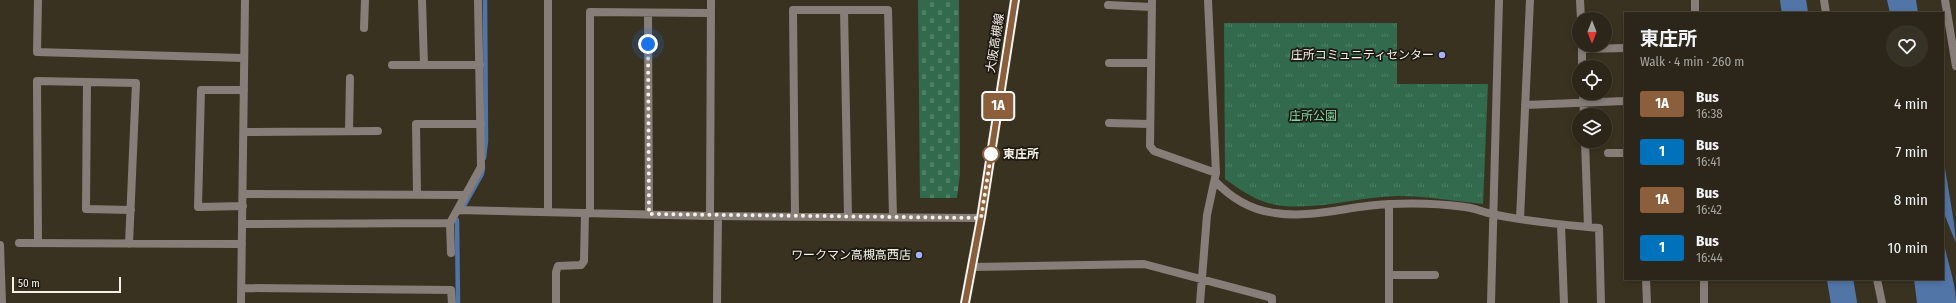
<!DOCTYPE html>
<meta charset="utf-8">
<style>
:root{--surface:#2b2619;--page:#373226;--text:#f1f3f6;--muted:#a6a5a2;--line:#474338}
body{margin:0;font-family:"Fira Sans Condensed","Noto Sans JP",sans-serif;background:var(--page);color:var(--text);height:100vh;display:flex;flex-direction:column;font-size:15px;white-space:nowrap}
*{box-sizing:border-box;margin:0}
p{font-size:13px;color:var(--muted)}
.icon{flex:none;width:22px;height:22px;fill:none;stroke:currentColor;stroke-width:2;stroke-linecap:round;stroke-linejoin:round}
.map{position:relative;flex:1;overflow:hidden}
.sheet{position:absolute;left:1624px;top:12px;width:320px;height:268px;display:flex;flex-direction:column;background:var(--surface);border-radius:0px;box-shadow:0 2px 6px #0003,0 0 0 1px var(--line)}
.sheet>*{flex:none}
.badge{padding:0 8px;border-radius:3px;font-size:14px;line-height:26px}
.needle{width:26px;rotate:180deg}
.buttons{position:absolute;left:1572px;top:12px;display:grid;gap:8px}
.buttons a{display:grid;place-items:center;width:40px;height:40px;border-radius:50%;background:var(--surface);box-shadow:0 2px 6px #0003,0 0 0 1px var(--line);font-size:20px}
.scale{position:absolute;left:12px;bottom:10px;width:109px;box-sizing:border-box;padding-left:4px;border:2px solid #f4f0e5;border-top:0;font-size:11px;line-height:14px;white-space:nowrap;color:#f4f0e5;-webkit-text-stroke:3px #1d1a13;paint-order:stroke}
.you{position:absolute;width:20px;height:20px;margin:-10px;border:3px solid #fff;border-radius:50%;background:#1a73e8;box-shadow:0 0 0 6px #1a73e833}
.map>.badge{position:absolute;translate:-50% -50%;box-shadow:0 0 0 2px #fff}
.round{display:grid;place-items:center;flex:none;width:42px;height:42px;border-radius:21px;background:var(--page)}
.headline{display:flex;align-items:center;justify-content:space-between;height:68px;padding:0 16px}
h1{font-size:19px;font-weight:700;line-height:30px}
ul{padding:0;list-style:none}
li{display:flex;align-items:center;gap:12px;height:48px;padding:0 16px}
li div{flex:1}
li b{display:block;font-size:15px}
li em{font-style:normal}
li .badge{min-width:44px;font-weight:700;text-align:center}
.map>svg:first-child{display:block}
.cemetery{fill:url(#cemetery-stones)}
.park{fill:url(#park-tufts)}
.water{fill:#5275a7}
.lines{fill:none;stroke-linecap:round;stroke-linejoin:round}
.stream{stroke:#5275a7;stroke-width:4.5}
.river{stroke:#5275a7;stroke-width:26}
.street{stroke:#877e79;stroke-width:8}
.primary{stroke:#dbc9bf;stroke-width:10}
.line-casing{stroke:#fff;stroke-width:9}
.line{stroke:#8b5e3c;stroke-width:6}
.walk{stroke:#f4f0e5;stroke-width:4;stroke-dasharray:0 7.2}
.poi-dot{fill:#a5b1fc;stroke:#1d1a13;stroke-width:1.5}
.stop-dot{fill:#fff;stroke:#8b5e3c;stroke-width:2}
.labels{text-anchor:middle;stroke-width:3.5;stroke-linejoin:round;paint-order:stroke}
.street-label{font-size:12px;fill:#f4f0e5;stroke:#1d1a13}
.poi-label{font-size:12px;fill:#f4f0e5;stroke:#1d1a13;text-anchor:end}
.park-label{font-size:12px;fill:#7edca7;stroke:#1d1a13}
.stop-label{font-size:12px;font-weight:bold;fill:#f4f0e5;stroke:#1d1a13;text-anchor:start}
</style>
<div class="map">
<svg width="1956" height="303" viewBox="0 0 1956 303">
<defs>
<pattern id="cemetery-stones" width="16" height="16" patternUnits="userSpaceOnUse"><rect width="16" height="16" fill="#316a4c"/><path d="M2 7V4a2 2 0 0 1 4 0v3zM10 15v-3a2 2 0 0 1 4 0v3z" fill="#4f8066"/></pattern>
<pattern id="park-tufts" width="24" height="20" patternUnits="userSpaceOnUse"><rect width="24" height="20" fill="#316a4c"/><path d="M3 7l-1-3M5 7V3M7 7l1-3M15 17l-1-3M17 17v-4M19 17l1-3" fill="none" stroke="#4f8066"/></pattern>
</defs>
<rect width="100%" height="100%" fill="#393221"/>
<path class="cemetery" d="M 918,0 L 959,0 L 960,174 L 957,198 L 920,198 Z"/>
<path class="park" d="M 1224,23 L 1397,23 L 1397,84 L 1488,84 L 1483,204 C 1455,201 1426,196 1398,196 C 1353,196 1295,219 1253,197 C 1243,192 1234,185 1225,179 Z"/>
<path class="water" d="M 1887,0 L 1916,0 L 1918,13 L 1890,13 Z
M 1943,156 L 1954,223 L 1956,243 L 1945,216 L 1943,217 Z
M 1943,232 C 1944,256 1956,279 1956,303 L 1917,303 L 1914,279 L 1943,279 Z"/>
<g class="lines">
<path class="stream" d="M 484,158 L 486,141 L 485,0
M 464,206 L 482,174 L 483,168
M 457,220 L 458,303"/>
<path class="river" d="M 1793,0 L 1795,13
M 1840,279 L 1844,303"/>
<path class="street" d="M 38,0 L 37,52 L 244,58
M 422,0 L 424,65 L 480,65
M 1152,0 L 1150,146 L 1154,151 L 1216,173
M 1580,0 L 1581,19
M 1695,0 L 1695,13
M 1824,0 L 1826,13
M 1945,0 L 1956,66
M 1108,5 L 1151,7
M 844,10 L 848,216
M 648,13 L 649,214
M 364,28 L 365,0
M 1582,46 L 1582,67
M 1582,49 L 1625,48
M 1109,63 L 1150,63
M 392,65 L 424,65
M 87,82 L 86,209 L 131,210
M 1583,93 L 1584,115
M 1525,105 L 1625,101
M 1109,123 L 1149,124
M 349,131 L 350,78
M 244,132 L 378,131
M 1585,141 L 1588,227 L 1599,228 L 1601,303
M 1608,153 L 1625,153
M 1215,181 C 1231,198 1251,210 1275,213 C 1313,219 1352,205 1390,204 C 1412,203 1443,204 1465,207 C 1474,208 1483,212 1492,214 C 1523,221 1556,224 1588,227
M 243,194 L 465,195
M 417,195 L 416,124 L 481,124
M 1389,204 L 1389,303
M 243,206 L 198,207 L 201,90 L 244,90
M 458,210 L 710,216 L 981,218
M 548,212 L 548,0
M 590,213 L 590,12 L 711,13
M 710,216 L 711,0
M 795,216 L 793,10 L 888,10 L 893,217
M 1520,219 L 1530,0
M 242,224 L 450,223
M 1561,225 L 1564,303
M 19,243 L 242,244
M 38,243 L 37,81 L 136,83 L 129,244
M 0,245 L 2,303
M 451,253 L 450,223 L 481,167 L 478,0
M 972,267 L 1144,264 L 1272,298 L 1272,303
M 1389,275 L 1435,275
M 1646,279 L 1647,303
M 1704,279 L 1704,303
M 1877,279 L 1882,303
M 242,288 L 451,290 L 452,303
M 241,303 L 245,0
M 556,303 L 556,272 L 558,266 L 581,265 L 584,261 L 585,213
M 717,303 L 718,216
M 1200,303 L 1207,215 L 1216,173 L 1208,0
M 1491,303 L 1499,0"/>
<path class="primary" d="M 965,303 L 981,218 L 1015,0"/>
</g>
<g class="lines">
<defs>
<path id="line" d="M 965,303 L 981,218 L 1015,0"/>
</defs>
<use href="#line" class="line-casing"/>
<use href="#line" class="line"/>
<path class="walk" d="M 648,44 L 649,214 L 981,218 L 992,149 L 991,154"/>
</g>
<g class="poi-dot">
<circle cx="1442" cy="55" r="4"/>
<circle cx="919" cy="255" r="4"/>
</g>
<circle class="stop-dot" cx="991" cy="154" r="8"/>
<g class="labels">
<g class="street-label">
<text transform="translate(995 43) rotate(-81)" y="4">大阪高槻線</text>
</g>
<g class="poi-label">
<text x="1434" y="59">庄所コミュニティセンター</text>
<text x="911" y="259">ワークマン高槻高西店</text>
</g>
<g class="park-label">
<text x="1313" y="120">庄所公園</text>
</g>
<g class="stop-label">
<text x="1003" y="158">東庄所</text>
</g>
</g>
</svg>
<div class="buttons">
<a><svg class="needle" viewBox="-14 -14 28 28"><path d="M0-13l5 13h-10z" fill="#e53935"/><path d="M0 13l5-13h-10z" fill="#a6a5a2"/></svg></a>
<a><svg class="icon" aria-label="locate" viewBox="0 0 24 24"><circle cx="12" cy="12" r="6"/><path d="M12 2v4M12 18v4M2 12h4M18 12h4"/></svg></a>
<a><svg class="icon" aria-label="layers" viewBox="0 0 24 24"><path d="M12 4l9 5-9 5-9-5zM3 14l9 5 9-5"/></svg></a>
</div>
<div class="scale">50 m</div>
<div class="you" style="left:648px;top:44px"></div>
<b class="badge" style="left:998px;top:106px;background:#8b5e3c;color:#fff">1A</b>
<section class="sheet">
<div class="headline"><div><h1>東庄所</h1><p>Walk · 4 min · 260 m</p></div><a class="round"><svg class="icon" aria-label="heart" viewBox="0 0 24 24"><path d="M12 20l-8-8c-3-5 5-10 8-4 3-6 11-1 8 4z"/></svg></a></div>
<ul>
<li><span class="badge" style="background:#8b5e3c;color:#fff">1A</span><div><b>Bus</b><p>16:38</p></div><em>4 min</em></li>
<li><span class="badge" style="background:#0072bc;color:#fff">1</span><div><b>Bus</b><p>16:41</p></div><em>7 min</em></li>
<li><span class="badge" style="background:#8b5e3c;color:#fff">1A</span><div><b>Bus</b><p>16:42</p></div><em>8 min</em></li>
<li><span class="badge" style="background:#0072bc;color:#fff">1</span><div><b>Bus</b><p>16:44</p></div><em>10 min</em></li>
</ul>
</section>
</div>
